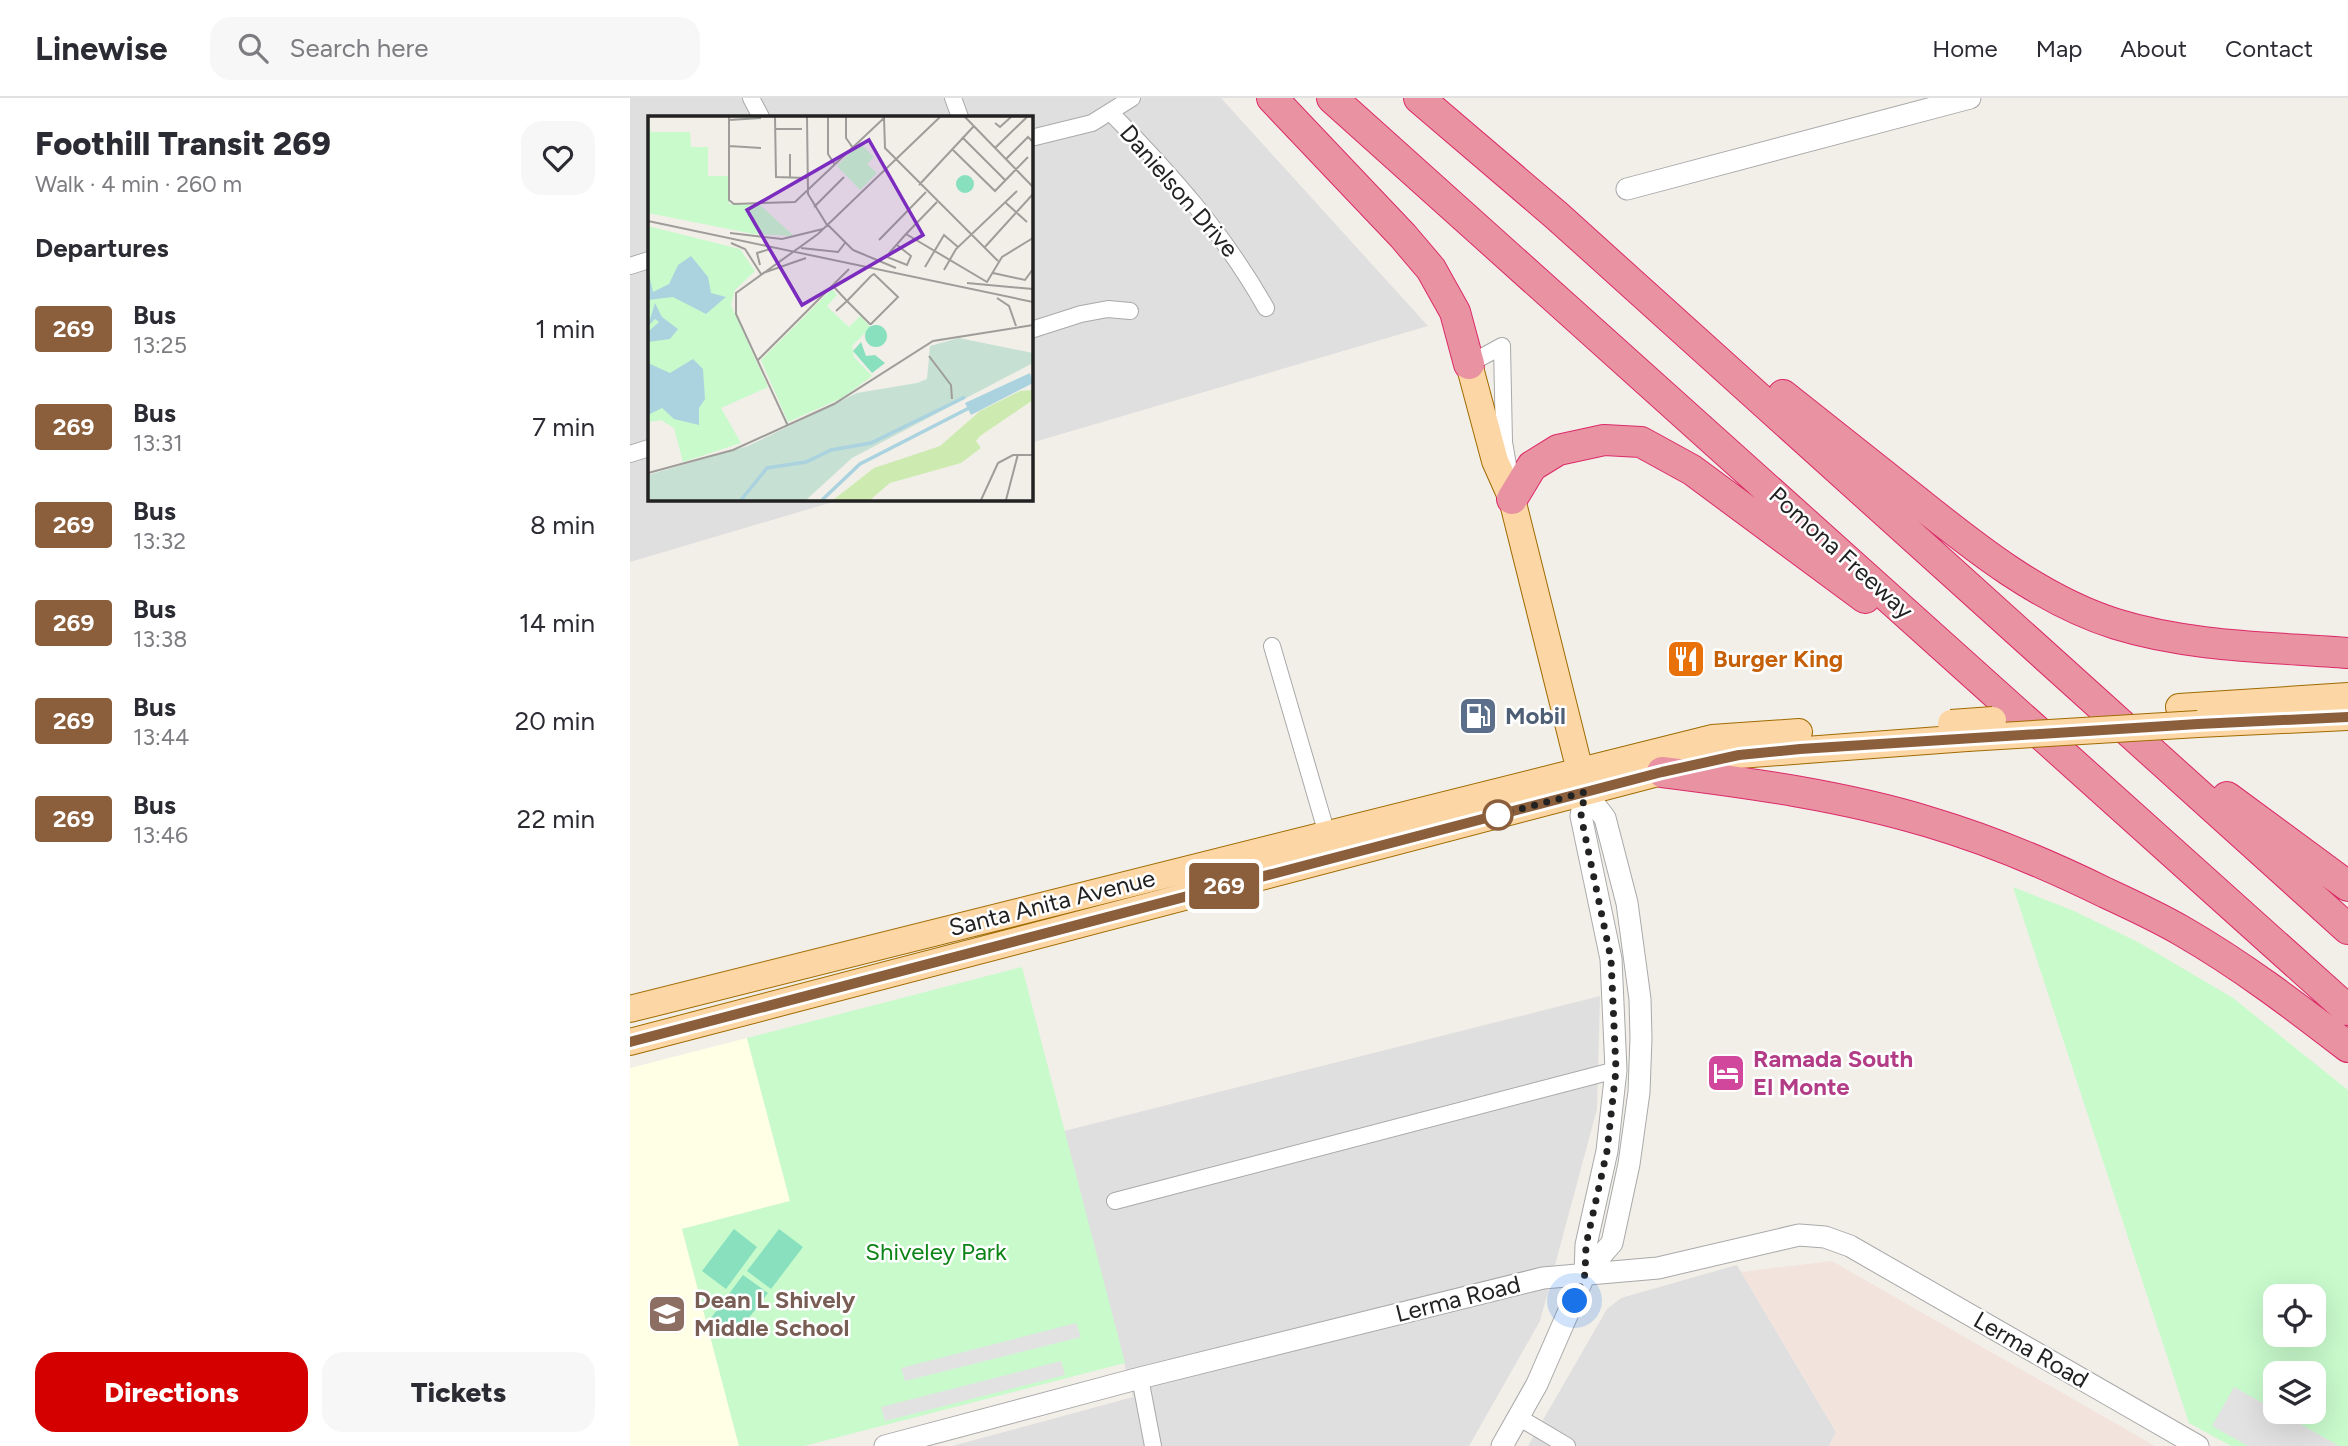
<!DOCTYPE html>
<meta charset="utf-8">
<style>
:root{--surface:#fff;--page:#f7f7f7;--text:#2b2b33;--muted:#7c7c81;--line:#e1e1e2;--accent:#d40000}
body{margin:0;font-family:Figtree,sans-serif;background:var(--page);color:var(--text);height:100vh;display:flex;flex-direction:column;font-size:26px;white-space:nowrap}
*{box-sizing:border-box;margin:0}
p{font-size:23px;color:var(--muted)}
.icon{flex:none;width:38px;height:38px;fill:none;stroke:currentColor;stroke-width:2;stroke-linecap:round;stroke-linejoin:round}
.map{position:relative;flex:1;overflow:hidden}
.side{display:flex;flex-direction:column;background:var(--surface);width:630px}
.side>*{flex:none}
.badge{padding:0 14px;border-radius:5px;font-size:24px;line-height:46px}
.fabs{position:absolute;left:1633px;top:1186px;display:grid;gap:14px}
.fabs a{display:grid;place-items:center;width:63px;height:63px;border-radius:14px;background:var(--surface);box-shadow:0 7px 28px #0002;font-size:35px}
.you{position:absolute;width:35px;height:35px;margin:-18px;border:5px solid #fff;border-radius:50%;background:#1a73e8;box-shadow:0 0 0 10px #1a73e833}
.map>.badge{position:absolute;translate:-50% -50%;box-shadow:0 0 0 4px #fff}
h2{padding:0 35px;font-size:26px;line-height:63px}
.round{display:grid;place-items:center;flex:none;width:74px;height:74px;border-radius:21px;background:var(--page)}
.headline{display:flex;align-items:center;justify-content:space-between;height:119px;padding:0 35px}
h1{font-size:33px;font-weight:800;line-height:52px}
.button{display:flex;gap:14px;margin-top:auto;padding:14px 35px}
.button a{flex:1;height:80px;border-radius:21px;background:var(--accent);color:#fff;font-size:28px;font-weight:800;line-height:80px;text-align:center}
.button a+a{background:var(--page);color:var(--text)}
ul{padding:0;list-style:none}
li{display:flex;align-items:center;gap:21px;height:98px;padding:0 35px}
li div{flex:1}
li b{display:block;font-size:26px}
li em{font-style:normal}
li .badge{min-width:77px;font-weight:700;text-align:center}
header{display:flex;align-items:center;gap:42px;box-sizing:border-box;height:98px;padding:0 35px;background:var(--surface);border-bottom:2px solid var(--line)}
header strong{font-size:33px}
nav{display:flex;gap:38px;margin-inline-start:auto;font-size:24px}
.search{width:490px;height:63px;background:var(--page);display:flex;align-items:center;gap:18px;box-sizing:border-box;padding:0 24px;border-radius:21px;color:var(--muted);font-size:26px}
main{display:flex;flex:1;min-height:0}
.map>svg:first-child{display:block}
.residential{fill:#e0dfdf}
.education{fill:#ffffe5}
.military{fill:#f3e3dd}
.park{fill:#c8facc;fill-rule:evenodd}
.pitch{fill:#88e0be}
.parking{fill:#e2e2e2}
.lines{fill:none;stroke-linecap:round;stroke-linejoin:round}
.minor-casing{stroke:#a9a9a9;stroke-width:18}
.tertiary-casing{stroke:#a9a9a9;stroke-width:23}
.primary-casing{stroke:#a06b00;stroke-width:28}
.motorway-casing{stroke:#dc2a67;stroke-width:32}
.minor{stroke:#fff;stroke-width:16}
.tertiary{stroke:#fff;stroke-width:21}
.primary{stroke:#fcd6a4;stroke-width:26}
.motorway{stroke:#e892a2;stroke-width:30}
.primary-bridge-casing{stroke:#a06b00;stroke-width:28;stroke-linecap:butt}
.primary-bridge{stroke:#fcd6a4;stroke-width:26}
.line-casing{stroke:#fff;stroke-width:16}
.line{stroke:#8b5e3c;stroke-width:10}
.walk{stroke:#222;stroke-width:7;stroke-dasharray:0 12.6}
.stop-dot{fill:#fff;stroke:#8b5e3c;stroke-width:3.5}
.labels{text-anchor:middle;stroke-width:5;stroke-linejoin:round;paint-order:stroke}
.street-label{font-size:24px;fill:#222;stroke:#fff}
.food-label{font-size:24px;font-weight:bold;fill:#c56008;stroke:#fff;text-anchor:start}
.service-label{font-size:24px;font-weight:bold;fill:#4e5e75;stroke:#fff;text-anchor:start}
.hotel-label{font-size:24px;font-weight:bold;fill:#b23c85;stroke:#fff;text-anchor:start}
.park-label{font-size:24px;fill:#0c8416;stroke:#fff}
.education-label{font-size:24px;font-weight:bold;fill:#785e54;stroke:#fff;text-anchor:start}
.inset-river{fill:none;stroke:#aad3df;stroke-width:3.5}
.inset-road{fill:none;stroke:#9f9d99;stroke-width:2}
.view{fill:#7b2cbf;fill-opacity:0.15;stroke:#7b2cbf;stroke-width:3.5}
.inset-edge{fill:none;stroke:#222;stroke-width:3.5}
</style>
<header>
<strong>Linewise</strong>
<div class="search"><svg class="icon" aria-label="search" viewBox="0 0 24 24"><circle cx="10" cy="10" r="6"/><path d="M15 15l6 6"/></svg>Search here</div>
<nav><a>Home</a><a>Map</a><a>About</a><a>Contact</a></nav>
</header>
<main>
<section class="side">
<div class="headline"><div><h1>Foothill Transit 269</h1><p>Walk · 4 min · 260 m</p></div><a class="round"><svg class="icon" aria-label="heart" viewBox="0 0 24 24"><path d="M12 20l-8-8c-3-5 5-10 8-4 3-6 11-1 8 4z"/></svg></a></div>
<h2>Departures</h2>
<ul>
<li><span class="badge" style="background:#8b5e3c;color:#fff">269</span><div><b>Bus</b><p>13:25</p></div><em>1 min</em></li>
<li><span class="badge" style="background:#8b5e3c;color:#fff">269</span><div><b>Bus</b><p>13:31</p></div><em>7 min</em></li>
<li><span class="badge" style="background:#8b5e3c;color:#fff">269</span><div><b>Bus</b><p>13:32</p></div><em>8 min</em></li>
<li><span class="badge" style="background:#8b5e3c;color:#fff">269</span><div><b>Bus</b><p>13:38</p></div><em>14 min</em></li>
<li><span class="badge" style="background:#8b5e3c;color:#fff">269</span><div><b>Bus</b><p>13:44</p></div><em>20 min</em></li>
<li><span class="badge" style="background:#8b5e3c;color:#fff">269</span><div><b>Bus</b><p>13:46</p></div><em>22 min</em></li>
</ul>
<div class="button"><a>Directions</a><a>Tickets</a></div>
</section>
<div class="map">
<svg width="1718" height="1348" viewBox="0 0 1718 1348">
<rect width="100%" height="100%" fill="#f2efe9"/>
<path class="residential" d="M 0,0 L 591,0 L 798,228 L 401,345 L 401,19 L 19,19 L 19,401 L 213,401 L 0,464 Z
M 970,898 L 967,1011 L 910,1223 L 839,1348 L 322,1348 L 503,1299 L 434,1033 Z
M 1107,1167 L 1206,1334 L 1199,1348 L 898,1348 L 977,1211 L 991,1200 Z"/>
<path class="education" d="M 117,940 L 160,1103 L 52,1131 L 109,1348 L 0,1348 L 0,970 Z"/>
<path class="military" d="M 1202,1163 L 1387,1269 L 1525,1348 L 1199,1348 L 1206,1334 L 1111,1174 Z"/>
<path class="park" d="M 1383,789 L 1444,813 L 1508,844 L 1603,900 L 1718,992 L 1718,1348 L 1601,1348 L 1559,1325 ZM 1645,1199 L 1684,1199 L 1684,1237 L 1645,1237 ZM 1645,1276 L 1684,1276 L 1684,1314 L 1645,1314 Z
M 392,869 L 495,1265 L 174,1348 L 109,1348 L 52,1131 L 160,1103 L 117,940 Z"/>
<path class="pitch" d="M 104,1131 L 127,1149 L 96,1191 L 72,1173 Z
M 149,1131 L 173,1149 L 141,1191 L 117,1173 Z
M 113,1177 L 138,1195 L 105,1238 L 81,1220 Z"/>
<path class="parking" d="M 446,1225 L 451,1239 L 275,1283 L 271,1270 Z
M 431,1263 L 435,1277 L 255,1323 L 251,1309 Z
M 1604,1289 L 1645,1312 L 1645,1314 L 1649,1314 L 1709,1348 L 1618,1348 L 1582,1328 Z"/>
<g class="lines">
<defs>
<path id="minor" d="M 121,0 L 131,19
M 323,0 L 330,19
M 481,15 C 541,76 593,134 636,210
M 401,40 L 462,25 L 502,0
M 0,168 L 19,162
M 401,232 L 451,216 L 478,211 L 500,213
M 839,266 L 872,248 L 874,344 L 878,367
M 0,356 L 19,350
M 642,548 L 697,736
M 485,1103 L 986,972
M 510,1280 L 523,1348
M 888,1319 L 937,1348"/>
<path id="tertiary" d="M 997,91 L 1340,0
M 955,1176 L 982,1145 L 999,1066 L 1009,994 L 1011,940 L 1010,901 L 997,805 L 975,720 L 955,694
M 255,1348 L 510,1280 L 913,1180 L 1028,1170 L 1169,1137 L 1195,1139 L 1220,1148 L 1568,1348
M 872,1348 L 907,1286 L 955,1176 L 956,1147 L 977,1053 L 986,972 L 981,861 L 951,718 L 955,694"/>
<path id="primary" d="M 839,266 L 865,363 L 882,401 L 954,689
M 1549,609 L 1718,598
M 1568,626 L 1718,619
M 0,911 L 1082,640 L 1169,634
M 0,944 L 1032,674 L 1109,657 L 1337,640"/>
<path id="motorway" d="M 642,0 L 773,138 L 801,171 L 825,214 L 839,266
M 702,0 L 1718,912
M 789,0 L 926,117 L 1718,831
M 1153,297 C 1196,331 1240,366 1283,400 C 1344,449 1410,502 1486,526 C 1560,549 1641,549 1718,555
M 882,401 L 902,368 L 928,352 L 974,342 L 1011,344 L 1062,372 L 1235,500
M 1032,674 C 1120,685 1214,698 1299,724 C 1360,742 1419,767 1476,795 C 1502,807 1528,819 1552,833 C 1611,867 1665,908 1718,949
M 1597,699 L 1718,788"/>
</defs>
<use href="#minor" class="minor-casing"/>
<use href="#tertiary" class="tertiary-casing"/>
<use href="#primary" class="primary-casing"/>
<use href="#motorway" class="motorway-casing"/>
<use href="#minor" class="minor"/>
<use href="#tertiary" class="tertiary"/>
<use href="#primary" class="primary"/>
<use href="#motorway" class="motorway"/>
<defs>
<path id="primary-bridge" d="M 1321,625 L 1363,622
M 1337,640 L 1568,626"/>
</defs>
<use href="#primary-bridge" class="primary-bridge-casing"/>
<use href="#primary-bridge" class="primary-bridge"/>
</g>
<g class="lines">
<defs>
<path id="line" d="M 0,944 L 1032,674 L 1109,657 L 1170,651 L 1568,626 L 1718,619"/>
</defs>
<use href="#line" class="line-casing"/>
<use href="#line" class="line"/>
<path class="walk" d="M 868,717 L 955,694 L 951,718 L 981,861 L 986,972 L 977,1053 L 956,1147 L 955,1176 L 945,1203"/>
</g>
<defs>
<symbol id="restaurant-square" viewBox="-11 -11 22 22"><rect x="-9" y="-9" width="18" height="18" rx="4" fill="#e8710a" stroke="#fff"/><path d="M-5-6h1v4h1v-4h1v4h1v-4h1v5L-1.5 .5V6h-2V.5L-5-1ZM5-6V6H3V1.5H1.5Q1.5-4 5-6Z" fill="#fff"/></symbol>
<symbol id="fuel-square" viewBox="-11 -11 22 22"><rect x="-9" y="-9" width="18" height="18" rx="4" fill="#5c6f8a" stroke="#fff"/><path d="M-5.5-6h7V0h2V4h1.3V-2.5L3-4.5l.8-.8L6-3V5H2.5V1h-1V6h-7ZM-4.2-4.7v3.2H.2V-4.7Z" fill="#fff"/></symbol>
<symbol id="hotel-square" viewBox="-11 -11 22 22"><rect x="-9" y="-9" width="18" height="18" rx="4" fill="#d1479c" stroke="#fff"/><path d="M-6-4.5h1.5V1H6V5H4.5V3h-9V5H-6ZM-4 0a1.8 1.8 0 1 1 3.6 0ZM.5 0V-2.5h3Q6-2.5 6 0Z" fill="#fff"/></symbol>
<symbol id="school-square" viewBox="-11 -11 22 22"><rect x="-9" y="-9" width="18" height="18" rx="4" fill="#8d6e63" stroke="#fff"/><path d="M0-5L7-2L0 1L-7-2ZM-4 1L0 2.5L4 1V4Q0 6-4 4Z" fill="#fff"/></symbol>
</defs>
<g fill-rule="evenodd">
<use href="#restaurant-square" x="1034" y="539" width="44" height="44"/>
<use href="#fuel-square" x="826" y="596" width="44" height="44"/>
<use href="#hotel-square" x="1074" y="953" width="44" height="44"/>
<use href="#school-square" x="15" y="1194" width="44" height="44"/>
</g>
<circle class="stop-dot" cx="868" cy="717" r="14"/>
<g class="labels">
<g class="street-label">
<text transform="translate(549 93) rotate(49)" y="8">Danielson Drive</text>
<text transform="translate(1211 455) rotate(42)" y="8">Pomona Freeway</text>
<text transform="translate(422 805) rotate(-14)" y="8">Santa Anita Avenue</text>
<text transform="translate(828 1201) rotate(-14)" y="8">Lerma Road</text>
<text transform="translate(1401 1252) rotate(30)" y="8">Lerma Road</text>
</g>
<g class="food-label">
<text x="1083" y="569">Burger King</text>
</g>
<g class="service-label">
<text x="875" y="626">Mobil</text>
</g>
<g class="hotel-label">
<text x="1123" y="969">Ramada South<tspan x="1123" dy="28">El Monte</tspan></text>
</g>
<g class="park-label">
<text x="306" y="1162">Shiveley Park</text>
</g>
<g class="education-label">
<text x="64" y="1210">Dean L Shively<tspan x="64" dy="28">Middle School</tspan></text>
</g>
</g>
<g transform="translate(18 18)">
<rect width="385" height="385" fill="#f2efe9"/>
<path d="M 385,274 L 385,284 L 332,320 L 328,325 L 333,332 L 313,347 L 242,367 L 222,384 L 185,384 L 226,352 L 292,330 L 332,295 L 372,275 Z" fill="#cdebb0"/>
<path d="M 311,222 L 385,237 L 385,247 L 204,342 L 158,384 L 0,384 L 0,359 L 100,330 L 209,277 L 269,267 L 279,263 L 282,230 Z" fill="#c6e0d4"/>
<path d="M 0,1 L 3,16 L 42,16 L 43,31 L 60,31 L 60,60 L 80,60 L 81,88 L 112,89 L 146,120 L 106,118 L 0,97 ZM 212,27 L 226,41 L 219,48 L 229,57 L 212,74 L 189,50 ZM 0,110 L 92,133 L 107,155 L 87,174 L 83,189 L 120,271 L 73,292 L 93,327 L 35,346 L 26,312 L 13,304 L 0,306 ZM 184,173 L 189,179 L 179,190 L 184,195 L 201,211 L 212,200 L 223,211 L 204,230 L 206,241 L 224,260 L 194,282 L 140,306 L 113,244 Z" fill="#c8facc"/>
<path d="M308 68a9 9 0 1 1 18 0a9 9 0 1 1-18 0ZM217 220a11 11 0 1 1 22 0a11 11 0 1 1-22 0ZM 213,226 L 218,240 L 227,239 L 237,247 L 224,257 L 205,235 Z" fill="#88e0be"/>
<path d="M 43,140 L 60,161 L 63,177 L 78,181 L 58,198 L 25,181 L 0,184 L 0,154 L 5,176 L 21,168 L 30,149 ZM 7,187 L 14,201 L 30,213 L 22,223 L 0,226 L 0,216 L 11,206 L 7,203 L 0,210 ZM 45,243 L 55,253 L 57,283 L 51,292 L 51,309 L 26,303 L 14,292 L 0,299 L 0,247 L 22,257 ZM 382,257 L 385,267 L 323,299 L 317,287 Z" fill="#aad3df"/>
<path class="inset-river" d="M 93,384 L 119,352 L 158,346 L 183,334 L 223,327 L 317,281M 174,384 L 212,348 L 323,291"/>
<path class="inset-road" d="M 81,1 L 81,84 L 86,88 L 147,86 L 236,2M 127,1 L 128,61 L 159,62M 159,1 L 160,78 L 179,109M 180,1 L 180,38 L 187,49M 198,1 L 198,22 L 205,32M 236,1 L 237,32 L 350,145M 317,1 L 385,71M 81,4 L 113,2M 347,7 L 352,11 L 363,1M 127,13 L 154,13M 314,21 L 358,65M 81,30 L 113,32M 347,32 L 379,1M 304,33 L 347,75 L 380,41M 142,38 L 142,62M 358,43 L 380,21 L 385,26M 271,69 L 326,10M 358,87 L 379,106M 166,91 L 196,61M 0,105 L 385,186M 180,109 L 205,134M 82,117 L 134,123 L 175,113M 258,118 L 339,166 L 354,141 L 385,122M 231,124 L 278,76M 83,127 L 97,133 L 113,158M 249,129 L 263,140 L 259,149 L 239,141 L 242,136 L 258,118 L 289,86M 153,132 L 190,136 L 197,127M 336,132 L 385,78M 205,134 L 248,152M 112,149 L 109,137 L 122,133M 277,151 L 296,119 L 310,131M 296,154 L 308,133 L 369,75M 115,157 L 158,142M 345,157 L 377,164 L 385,153M 319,167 L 385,173M 185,170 L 199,185 L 222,208 L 223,208 L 250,181 L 226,158 L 223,160 L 199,185 L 188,195M 349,182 L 361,190 L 368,210M 281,240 L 303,269 L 304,283M 110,244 L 201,153M 140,310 L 88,198 L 88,177 L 170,118 L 292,1M 0,357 L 85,334 L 186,288 L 285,225 L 385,209M 333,384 L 350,347 L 365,339 L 385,339M 358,384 L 370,338"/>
<path class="view" d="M 221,24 L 275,119 L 154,189 L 99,94 Z"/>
<rect width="385" height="385" class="inset-edge"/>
</g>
</svg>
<div class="fabs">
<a><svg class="icon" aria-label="locate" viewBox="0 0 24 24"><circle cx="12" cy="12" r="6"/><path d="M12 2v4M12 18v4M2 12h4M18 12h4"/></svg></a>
<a><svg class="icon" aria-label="layers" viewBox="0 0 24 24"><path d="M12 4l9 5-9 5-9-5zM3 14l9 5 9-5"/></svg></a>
</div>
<div class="you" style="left:945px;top:1203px"></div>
<b class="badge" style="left:594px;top:788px;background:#8b5e3c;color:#fff">269</b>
</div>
</main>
